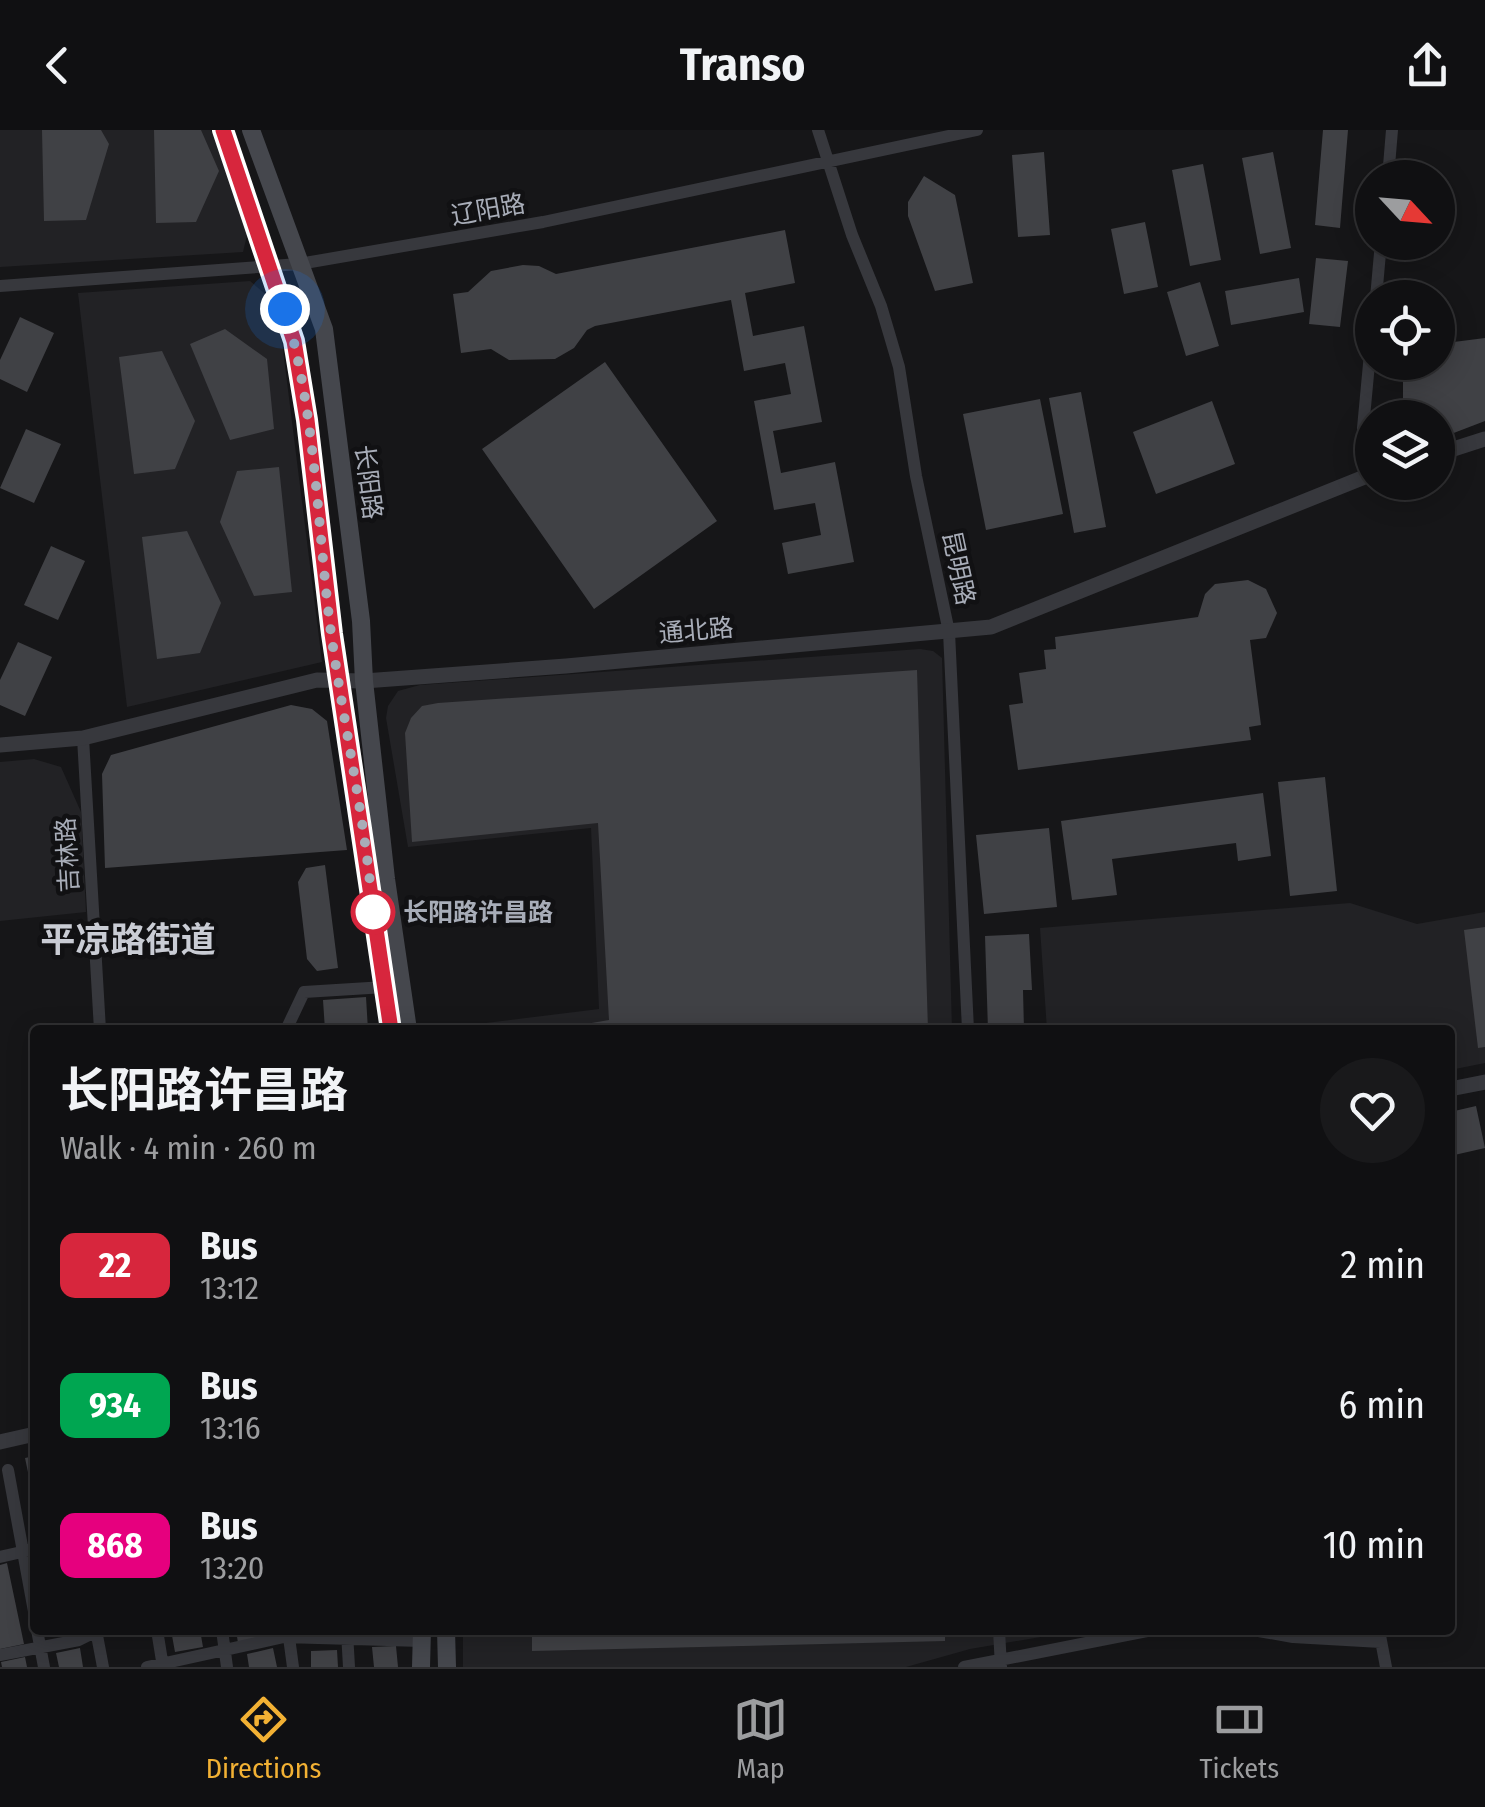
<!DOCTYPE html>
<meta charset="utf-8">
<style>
:root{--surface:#101012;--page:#19191b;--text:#f1f3f6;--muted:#9c9d9f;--line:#303032;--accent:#f2b134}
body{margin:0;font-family:"Fira Sans Condensed","Noto Sans SC",sans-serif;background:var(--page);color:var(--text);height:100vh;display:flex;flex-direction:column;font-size:38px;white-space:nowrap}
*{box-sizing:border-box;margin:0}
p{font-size:32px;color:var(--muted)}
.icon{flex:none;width:55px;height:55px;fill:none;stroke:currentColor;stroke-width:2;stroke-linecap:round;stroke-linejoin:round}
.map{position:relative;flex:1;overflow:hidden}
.panel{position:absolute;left:30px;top:895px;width:1425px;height:610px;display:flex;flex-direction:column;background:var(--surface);border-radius:10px;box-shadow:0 5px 25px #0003,0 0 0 2px var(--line)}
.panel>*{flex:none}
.badge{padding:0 20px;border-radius:15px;font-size:35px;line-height:65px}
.needle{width:65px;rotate:116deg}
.fabs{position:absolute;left:1355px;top:30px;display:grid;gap:20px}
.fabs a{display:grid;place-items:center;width:100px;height:100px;border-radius:50%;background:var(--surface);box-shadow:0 5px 25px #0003,0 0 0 2px var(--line);font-size:50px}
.you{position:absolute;width:50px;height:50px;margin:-25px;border:8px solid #fff;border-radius:50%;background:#1a73e8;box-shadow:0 0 0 15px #1a73e833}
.map>.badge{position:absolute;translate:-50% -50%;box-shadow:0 0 0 5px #fff}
.round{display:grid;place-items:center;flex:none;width:105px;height:105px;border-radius:52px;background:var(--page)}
.headline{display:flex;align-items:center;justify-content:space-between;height:170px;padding:0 30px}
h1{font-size:48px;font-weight:700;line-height:75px}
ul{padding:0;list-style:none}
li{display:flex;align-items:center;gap:30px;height:140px;padding:0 30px}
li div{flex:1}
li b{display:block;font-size:38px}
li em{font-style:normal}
li .badge{min-width:110px;font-weight:700;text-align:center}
header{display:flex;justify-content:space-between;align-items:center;height:130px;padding:0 30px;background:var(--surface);font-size:45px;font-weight:700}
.menu{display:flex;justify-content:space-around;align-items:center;height:140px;border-top:2px solid var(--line);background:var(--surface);font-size:28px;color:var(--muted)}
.menu a{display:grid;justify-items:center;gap:5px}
.menu .current{color:var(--accent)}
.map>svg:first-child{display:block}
.built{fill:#222225}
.building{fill:#404145}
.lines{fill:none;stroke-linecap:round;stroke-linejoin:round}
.minor{stroke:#37383d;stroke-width:12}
.tertiary{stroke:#37383d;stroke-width:15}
.secondary{stroke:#45474d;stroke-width:18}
.line-casing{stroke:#fff;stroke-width:22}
.line{stroke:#d7263d;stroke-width:15}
.walk{stroke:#a8adb8;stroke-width:10;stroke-dasharray:0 18}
.stop-dot{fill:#fff;stroke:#d7263d;stroke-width:5}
.labels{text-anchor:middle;stroke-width:9;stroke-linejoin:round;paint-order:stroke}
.street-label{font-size:25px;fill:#a8adb8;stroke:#111113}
.stop-label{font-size:25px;font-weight:bold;fill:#a8adb8;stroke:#111113;text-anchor:start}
.district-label{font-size:35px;font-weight:bold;fill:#c9ccd4;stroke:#111113}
</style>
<header><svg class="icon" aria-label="back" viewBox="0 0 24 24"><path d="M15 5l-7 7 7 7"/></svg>Transo<svg class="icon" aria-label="share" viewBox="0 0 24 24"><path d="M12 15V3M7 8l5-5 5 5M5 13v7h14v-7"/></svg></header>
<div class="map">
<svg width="1485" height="1537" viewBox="0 0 1485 1537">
<rect width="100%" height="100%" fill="#161618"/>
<path class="built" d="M 0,0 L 211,0 L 248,101 L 243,122 L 0,137 Z
M 250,151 L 270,168 L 282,212 L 322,532 L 127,577 L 78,163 Z
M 920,519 L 933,521 L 942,528 L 952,900 L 429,900 L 599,879 L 591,698 L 408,717 L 386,588 L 388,576 L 398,561 L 420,555 Z
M 34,629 L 61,637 L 81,682 L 86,782 L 0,791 L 0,632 Z
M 1350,773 L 1417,794 L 1485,782 L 1485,933 L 1450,940 L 1450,900 L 1047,900 L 1040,798 Z
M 463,1500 L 1081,1500 L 970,1519 L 906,1537 L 463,1537 Z"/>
<path class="building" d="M 42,0 L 101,0 L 109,14 L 86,90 L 44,91 Z
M 154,0 L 201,0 L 219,41 L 196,92 L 156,93 Z
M 1323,0 L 1348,0 L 1340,98 L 1315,95 Z
M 1044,22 L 1050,105 L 1018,107 L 1012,25 Z
M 1273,22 L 1291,118 L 1260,124 L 1242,28 Z
M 1203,34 L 1221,130 L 1190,136 L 1172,40 Z
M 924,46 L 955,65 L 973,153 L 935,161 L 908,86 L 908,72 Z
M 1145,92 L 1158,157 L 1124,164 L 1111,99 Z
M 785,100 L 795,153 L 745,163 L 753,206 L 804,196 L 822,292 L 773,301 L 781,343 L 835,332 L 854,432 L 788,444 L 782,413 L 821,405 L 815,373 L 774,380 L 754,271 L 791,264 L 785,233 L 744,241 L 731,170 L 595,196 L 587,200 L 574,218 L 555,229 L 509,230 L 491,219 L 461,223 L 453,164 L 468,162 L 491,141 L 523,135 L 539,136 L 556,144 Z
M 1316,128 L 1348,131 L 1340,197 L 1309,194 Z
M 1299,148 L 1304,182 L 1231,195 L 1225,161 Z
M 1200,152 L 1219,216 L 1186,226 L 1167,162 Z
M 20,187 L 54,203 L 27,262 L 0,249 L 0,230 Z
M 225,199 L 267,229 L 274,299 L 230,310 L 190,214 Z
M 1485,208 L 1485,291 L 1438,309 L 1438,288 L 1403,288 L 1403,232 L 1438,232 L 1438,214 Z
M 162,221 L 195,291 L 175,339 L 134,344 L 119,227 Z
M 605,232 L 717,391 L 594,479 L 482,319 Z
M 1081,262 L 1106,397 L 1074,403 L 1049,268 Z
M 1040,269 L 1063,384 L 986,400 L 963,284 Z
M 1212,271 L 1235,334 L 1156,364 L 1133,302 Z
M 26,299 L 61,314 L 34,373 L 0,358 Z
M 279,337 L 292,462 L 254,466 L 220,392 L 237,341 Z
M 187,401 L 221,473 L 200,523 L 157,529 L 142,407 Z
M 51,416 L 85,431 L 58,490 L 24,475 Z
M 1248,450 L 1266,459 L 1277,483 L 1266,508 L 1250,510 L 1261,595 L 1249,597 L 1251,610 L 1018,640 L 1009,575 L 1023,573 L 1019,543 L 1046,539 L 1044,520 L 1056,519 L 1055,507 L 1198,487 L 1205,464 L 1215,454 Z
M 18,512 L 52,527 L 25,586 L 0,575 L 0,550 Z
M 917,540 L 928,900 L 551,900 L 609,890 L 598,693 L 412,712 L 405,603 L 411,588 L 422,576 L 438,573 Z
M 291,575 L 312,579 L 327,591 L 347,720 L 105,738 L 102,644 L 111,625 Z
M 1325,647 L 1337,761 L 1290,766 L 1278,652 Z
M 1263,663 L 1271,726 L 1238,731 L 1236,713 L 1112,729 L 1117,765 L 1072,770 L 1061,691 Z
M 1049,698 L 1057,777 L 984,784 L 976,705 Z
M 325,735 L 338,838 L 317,841 L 307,829 L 298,752 L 306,738 Z
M 1485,797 L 1485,917 L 1478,918 L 1464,800 Z
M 1029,804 L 1032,860 L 1023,860 L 1024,900 L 988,900 L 985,806 Z
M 366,867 L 368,900 L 325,900 L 323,870 Z
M 1476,976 L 1485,1018 L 1450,1026 L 1450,982 Z
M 35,1326 L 35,1366 L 33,1366 L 25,1328 Z
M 7,1433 L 24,1514 L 0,1519 L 0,1435 Z
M 171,1500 L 200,1500 L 203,1517 L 175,1522 Z
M 236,1500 L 265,1500 L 267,1507 L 238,1513 Z
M 532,1500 L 945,1500 L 945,1511 L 532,1521 Z
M 396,1516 L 398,1537 L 374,1537 L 372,1517 Z
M 80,1518 L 83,1537 L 59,1537 L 56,1523 Z
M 273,1518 L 277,1537 L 249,1537 L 247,1524 Z
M 337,1520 L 338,1537 L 311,1537 L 311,1521 Z
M 25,1527 L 27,1537 L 2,1537 L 1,1532 Z"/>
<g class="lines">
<path class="minor" d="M 818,0 L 852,105 L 881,176 L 899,237 L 916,346 L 949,502 L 968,900
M 1388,48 L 1392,0
M 0,156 L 299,134 L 543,92 L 977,0
M 1376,168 L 1381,112
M 1369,345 L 1363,298 L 1372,202
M 83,608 L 100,900
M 286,900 L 304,862 L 385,857
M 8,1340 L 35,1487
M 0,1427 L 35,1419
M 37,1500 L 44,1537
M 96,1500 L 103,1537
M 157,1500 L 163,1537
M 222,1500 L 227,1537
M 288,1500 L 293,1537
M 999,1500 L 1001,1537
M 1253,1500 L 1293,1507 L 1381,1512
M 1379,1500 L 1386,1537
M 347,1502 L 349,1537
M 0,1525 L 79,1510 L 99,1500
M 147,1537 L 284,1507 L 422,1511
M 964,1537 L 1152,1500"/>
<path class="tertiary" d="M 1438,324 L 1485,309
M 0,615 L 83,608 L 317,550 L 364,551 L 566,536 L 991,497 L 1372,344
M 1450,959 L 1485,952
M 0,1312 L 35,1304"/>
<path class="secondary" d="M 223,0 L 294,211 L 307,290 L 331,504 L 391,900
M 251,0 L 324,199 L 361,491 L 364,551 L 386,749 L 408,900
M 446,1500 L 447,1537
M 421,1537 L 422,1500"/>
</g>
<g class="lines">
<defs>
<path id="line" d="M 223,0 L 294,211 L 307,290 L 332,504 L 391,900"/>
</defs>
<use href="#line" class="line-casing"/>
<use href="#line" class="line"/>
<path class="walk" d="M 285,179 C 316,283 317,396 331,503 C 344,596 365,689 373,782"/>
</g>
<circle class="stop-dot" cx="373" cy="782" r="20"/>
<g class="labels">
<g class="street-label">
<text transform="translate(488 79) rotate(-10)" y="9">辽阳路</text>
<text transform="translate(369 352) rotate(83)" y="9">长阳路</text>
<text transform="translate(959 438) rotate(78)" y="9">昆明路</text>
<text transform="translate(696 500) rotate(-5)" y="9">通北路</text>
<text transform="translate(67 725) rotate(-93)" y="9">吉林路</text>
</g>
<g class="stop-label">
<text x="403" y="791">长阳路许昌路</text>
</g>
<g class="district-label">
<text x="128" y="822">平凉路街道</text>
</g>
</g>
</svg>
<div class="fabs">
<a><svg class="needle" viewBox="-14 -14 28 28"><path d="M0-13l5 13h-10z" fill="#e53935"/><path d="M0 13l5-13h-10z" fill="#9c9d9f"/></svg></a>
<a><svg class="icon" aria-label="locate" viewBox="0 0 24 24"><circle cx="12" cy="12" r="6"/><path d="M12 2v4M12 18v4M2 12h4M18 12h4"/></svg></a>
<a><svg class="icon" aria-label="layers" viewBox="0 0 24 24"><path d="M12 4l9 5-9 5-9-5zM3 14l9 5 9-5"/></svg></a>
</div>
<div class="you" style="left:285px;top:179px"></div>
<section class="panel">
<div class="headline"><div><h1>长阳路许昌路</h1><p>Walk · 4 min · 260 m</p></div><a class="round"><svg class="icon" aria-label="heart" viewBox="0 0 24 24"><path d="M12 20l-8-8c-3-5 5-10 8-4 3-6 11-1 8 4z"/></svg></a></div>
<ul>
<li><span class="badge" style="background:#d7263d;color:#fff">22</span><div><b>Bus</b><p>13:12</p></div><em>2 min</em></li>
<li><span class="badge" style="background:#00a651;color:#fff">934</span><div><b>Bus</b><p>13:16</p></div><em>6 min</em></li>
<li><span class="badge" style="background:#e6007e;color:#fff">868</span><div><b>Bus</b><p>13:20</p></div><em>10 min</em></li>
</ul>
</section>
</div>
<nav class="menu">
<a class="current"><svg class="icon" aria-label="directions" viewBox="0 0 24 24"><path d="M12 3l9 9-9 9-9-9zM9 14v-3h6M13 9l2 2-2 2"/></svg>Directions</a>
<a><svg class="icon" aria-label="map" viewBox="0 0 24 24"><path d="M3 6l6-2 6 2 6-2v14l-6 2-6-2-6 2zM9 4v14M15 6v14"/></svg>Map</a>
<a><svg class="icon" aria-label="tickets" viewBox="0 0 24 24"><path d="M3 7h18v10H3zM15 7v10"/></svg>Tickets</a>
</nav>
